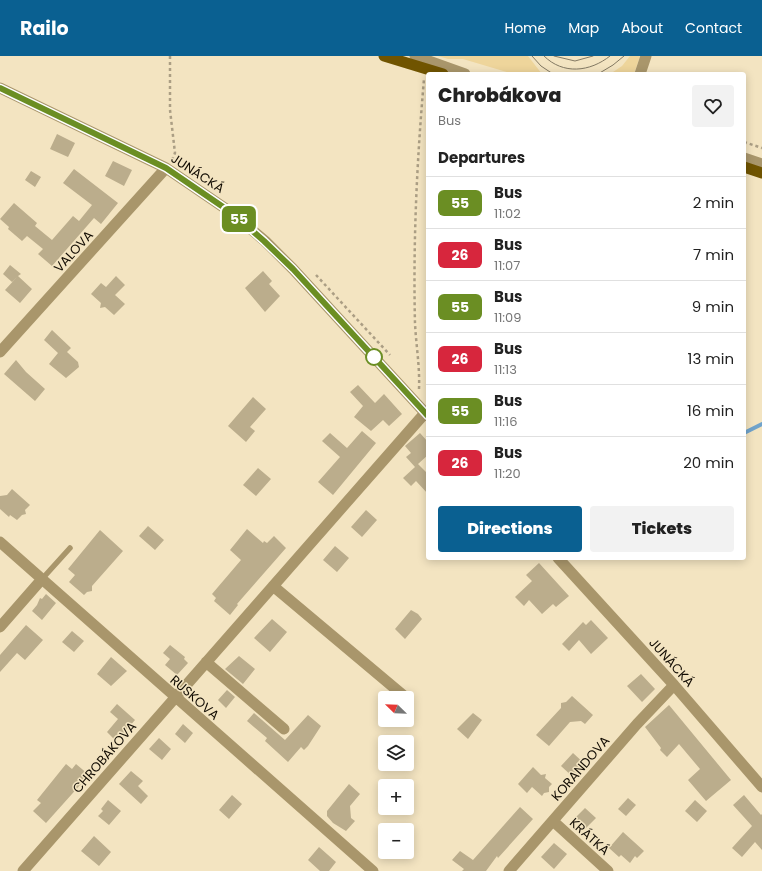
<!DOCTYPE html>
<meta charset="utf-8">
<style>
:root{--surface:#fff;--page:#f2f2f2;--text:#222;--muted:#767676;--line:#e0e0e0;--accent:#0a6091}
body{margin:0;font-family:Poppins,sans-serif;background:var(--page);color:var(--text);height:100vh;display:flex;flex-direction:column;font-size:15px;white-space:nowrap}
*{box-sizing:border-box;margin:0}
p{font-size:13px;color:var(--muted)}
.icon{flex:none;width:22px;height:22px;fill:none;stroke:currentColor;stroke-width:2;stroke-linecap:round;stroke-linejoin:round}
.map{position:relative;flex:1;overflow:hidden}
.details{position:absolute;left:426px;top:16px;width:320px;height:488px;display:flex;flex-direction:column;background:var(--surface);border-radius:4px;box-shadow:0 2px 10px #0003}
.details>*{flex:none}
.badge{padding:0 8px;border-radius:6px;font-size:14px;line-height:26px}
.needle{width:26px;rotate:293deg}
.tools{position:absolute;left:378px;top:635px;display:grid;gap:8px}
.tools a{display:grid;place-items:center;width:36px;height:36px;border-radius:4px;background:var(--surface);box-shadow:0 2px 10px #0003;font-size:20px}
.map>.badge{position:absolute;translate:-50% -50%;box-shadow:0 0 0 2px #fff}
h2{padding:0 12px;font-size:15px;line-height:36px}
.round{display:grid;place-items:center;flex:none;width:42px;height:42px;border-radius:4px;background:var(--page)}
.summary{display:flex;align-items:center;justify-content:space-between;height:68px;padding:0 12px}
h1{font-size:19px;font-weight:800;line-height:30px}
.button{display:flex;gap:8px;margin-top:auto;padding:8px 12px}
.button a{flex:1;height:46px;border-radius:4px;background:var(--accent);color:#fff;font-size:16px;font-weight:800;line-height:46px;text-align:center}
.button a+a{background:var(--page);color:var(--text)}
ul{padding:0;list-style:none}
li{display:flex;align-items:center;gap:12px;height:52px;padding:0 12px;border-top:1px solid var(--line)}
li div{flex:1}
li b{display:block;font-size:15px}
li em{font-style:normal}
li .badge{min-width:44px;font-weight:700;text-align:center}
header{display:flex;align-items:center;gap:24px;box-sizing:border-box;height:56px;padding:0 20px;background:var(--accent);color:#fff}
header strong{font-size:19px}
nav{display:flex;gap:22px;margin-inline-start:auto;font-size:14px}
.map>svg:first-child{display:block}
.green{fill:#eed59b}
.lines{fill:none;stroke-linecap:round;stroke-linejoin:round}
.stream{stroke:#70a3cb;stroke-width:4}
.building{fill:#bbad8c}
.path{stroke:#ab9e84;stroke-width:2.5;stroke-dasharray:3 3;stroke-linecap:butt}
.service{stroke:#a9966b;stroke-width:5.5}
.minor{stroke:#a9966b;stroke-width:11}
.primary{stroke:#705400;stroke-width:11}
.tram{stroke:#837963;stroke-width:1}
.line-casing{stroke:#fff;stroke-width:9}
.line{stroke:#6b8e23;stroke-width:6}
.stop-dot{fill:#fff;stroke:#6b8e23;stroke-width:2}
.labels{text-anchor:middle;stroke-width:3;stroke-linejoin:round;paint-order:stroke}
.street-label{font-size:13px;fill:#110b02;stroke:#f3e4c1}
</style>
<header>
<strong>Railo</strong>
<nav><a>Home</a><a>Map</a><a>About</a><a>Contact</a></nav>
</header>
<div class="map">
<svg width="762" height="815" viewBox="0 0 762 815">
<rect width="100%" height="100%" fill="#f3e4c1"/>
<path class="green" d="M 438,0 L 528,0 L 542,18 L 513,18 L 463,3 L 448,3 Z
M 630,0 L 640,0 L 634,18 L 610,18 L 622,10 Z"/>
<g class="lines">
<path class="stream" d="M 744,377 L 762,368"/>
</g>
<path class="building" d="M 57,78 L 75,87 L 68,101 L 50,93 Z
M 113,105 L 132,114 L 124,130 L 105,120 Z
M 74,113 L 118,147 L 101,168 L 94,162 L 52,210 L 38,198 L 43,193 L 27,180 L 22,185 L 8,173 L 9,171 L 0,163 L 14,147 L 37,167 L 35,170 L 52,184 L 73,160 L 79,165 L 92,149 L 63,127 Z
M 31,115 L 41,121 L 35,131 L 25,124 Z
M 10,209 L 21,218 L 18,220 L 32,233 L 20,247 L 5,234 L 17,221 L 12,226 L 3,218 Z
M 263,215 L 272,225 L 269,228 L 280,240 L 265,256 L 245,232 Z
M 116,220 L 125,229 L 115,239 L 125,248 L 114,259 L 105,251 L 100,252 L 101,247 L 91,238 L 101,227 L 106,231 Z
M 52,274 L 71,292 L 67,296 L 78,306 L 79,311 L 66,322 L 49,308 L 58,297 L 44,284 Z
M 16,304 L 26,316 L 45,333 L 35,345 L 4,318 Z
M 358,329 L 375,347 L 384,338 L 402,358 L 389,370 L 383,364 L 371,375 L 354,361 L 363,350 L 350,336 Z
M 253,341 L 266,353 L 250,371 L 255,375 L 246,386 L 228,370 Z
M 362,375 L 376,387 L 333,439 L 318,426 L 340,401 L 322,385 L 330,377 L 347,392 Z
M 420,377 L 428,386 L 428,399 L 418,408 L 428,418 L 428,438 L 416,425 L 411,430 L 403,422 L 415,411 L 406,401 L 411,397 L 405,390 Z
M 258,412 L 271,423 L 256,440 L 243,429 Z
M 12,433 L 30,449 L 25,454 L 26,458 L 22,459 L 17,464 L 10,459 L 9,461 L 0,453 L 0,440 L 7,439 Z
M 366,454 L 377,464 L 362,481 L 351,471 Z
M 148,470 L 164,484 L 155,494 L 139,480 Z
M 247,473 L 263,487 L 264,485 L 267,487 L 274,480 L 286,492 L 237,548 L 238,549 L 230,559 L 214,545 L 216,542 L 212,538 L 241,504 L 230,494 Z
M 100,474 L 123,495 L 92,530 L 92,535 L 87,536 L 84,539 L 69,526 L 75,519 L 68,513 Z
M 335,490 L 349,502 L 337,516 L 323,504 Z
M 539,507 L 569,540 L 556,551 L 553,548 L 542,558 L 529,544 L 524,550 L 515,541 L 532,525 L 526,519 Z
M 46,538 L 56,547 L 42,564 L 32,555 L 37,549 L 40,542 L 42,543 Z
M 411,554 L 418,558 L 422,563 L 405,583 L 395,573 Z
M 272,563 L 287,576 L 270,596 L 254,582 Z
M 591,564 L 608,582 L 591,598 L 579,584 L 569,595 L 562,588 L 583,566 L 586,569 Z
M 26,569 L 43,584 L 25,604 L 17,597 L 0,616 L 0,599 Z
M 72,575 L 84,585 L 74,596 L 62,586 Z
M 170,589 L 185,601 L 184,603 L 188,607 L 177,619 L 165,609 L 170,603 L 163,597 Z
M 239,600 L 255,613 L 243,628 L 225,613 Z
M 111,601 L 127,615 L 111,630 L 97,618 Z
M 641,618 L 655,633 L 642,646 L 627,630 Z
M 227,634 L 235,641 L 226,652 L 218,644 Z
M 572,640 L 593,659 L 585,668 L 581,665 L 570,666 L 549,690 L 536,679 L 561,652 L 561,647 L 566,646 Z
M 117,648 L 135,664 L 121,680 L 119,677 L 114,683 L 107,676 L 118,663 L 110,656 Z
M 669,649 L 731,724 L 706,745 L 688,724 L 700,713 L 679,688 L 667,701 L 660,694 L 661,692 L 645,671 Z
M 254,657 L 285,684 L 308,659 L 321,670 L 308,690 L 304,694 L 301,691 L 288,706 L 265,685 L 267,682 L 247,665 Z
M 473,657 L 482,664 L 468,683 L 457,673 Z
M 183,668 L 193,677 L 185,687 L 175,678 Z
M 159,682 L 171,693 L 162,704 L 149,693 Z
M 573,697 L 586,709 L 574,722 L 561,710 Z
M 66,708 L 72,713 L 76,708 L 89,719 L 46,767 L 33,755 L 41,747 L 37,744 Z
M 533,711 L 541,719 L 546,718 L 545,722 L 552,728 L 549,731 L 549,736 L 544,737 L 542,740 L 532,731 L 527,737 L 518,728 Z
M 131,715 L 143,725 L 138,730 L 148,740 L 141,748 L 119,728 Z
M 349,728 L 360,738 L 350,750 L 351,762 L 355,765 L 346,775 L 333,767 L 327,760 L 327,755 Z
M 232,739 L 242,748 L 229,763 L 219,754 Z
M 744,739 L 761,759 L 762,758 L 762,794 L 755,786 L 742,801 L 732,792 L 752,770 L 733,749 Z
M 628,742 L 636,749 L 626,760 L 618,753 Z
M 108,744 L 121,755 L 109,769 L 98,760 L 103,755 L 101,753 Z
M 695,744 L 707,755 L 697,766 L 685,755 Z
M 520,751 L 533,763 L 498,802 L 497,800 L 486,815 L 462,815 L 464,813 L 452,804 L 460,795 L 473,804 Z
M 585,752 L 596,762 L 585,773 L 574,763 Z
M 623,776 L 644,795 L 637,802 L 635,800 L 630,807 L 621,799 L 619,801 L 609,792 Z
M 94,780 L 111,796 L 99,810 L 81,795 Z
M 554,787 L 567,798 L 554,813 L 541,801 Z
M 319,791 L 336,806 L 329,815 L 320,815 L 308,804 Z"/>
<g class="lines">
<path class="path" d="M 170,0 L 170,54 L 175,97 L 172,104
M 744,86 L 762,92
M 316,219 L 390,299
M 419,333 C 420,311 416,289 415,267 C 413,186 417,103 424,23"/>
<path class="service" d="M 42,523 L 70,492"/>
<path class="minor" d="M 415,0 L 465,18
M 640,18 L 646,0
M 0,32 L 166,112 L 232,157 L 265,185 L 293,213 L 428,360
M 744,102 L 762,108
M 0,296 L 166,112
M 0,486 L 373,815
M 558,502 L 674,629 L 762,731
M 273,530 L 404,640
M 0,571 L 42,523
M 206,606 L 284,673
M 553,765 L 608,815
M 23,815 L 425,357
M 509,815 L 637,668 L 674,629"/>
<path class="primary" d="M 384,0 L 443,18
M 744,111 L 762,117"/>
<path class="tram" d="M 532,0 L 541,10 L 553,18
M 544,0 C 563,19 590,16 610,0
M 554,0 L 575,5 L 593,0
M 598,18 L 613,9 L 624,0"/>
</g>
<g class="lines">
<defs>
<path id="line" d="M 0,32 L 166,112 L 232,157 L 264,185 L 293,213 L 428,360"/>
</defs>
<use href="#line" class="line-casing"/>
<use href="#line" class="line"/>
</g>
<circle class="stop-dot" cx="374" cy="301" r="8"/>
<g class="labels">
<g class="street-label">
<text transform="translate(198 117) rotate(33)" y="5">JUNÁCKÁ</text>
<text transform="translate(73 195) rotate(-48)" y="5">VALOVA</text>
<text transform="translate(672 606) rotate(48)" y="5">JUNÁCKÁ</text>
<text transform="translate(195 641) rotate(41)" y="5">RUSKOVA</text>
<text transform="translate(104 701) rotate(-49)" y="5">CHROBÁKOVA</text>
<text transform="translate(580 712) rotate(-49)" y="5">KORANDOVA</text>
<text transform="translate(590 780) rotate(42)" y="5">KRÁTKÁ</text>
</g>
</g>
</svg>
<div class="tools">
<a><svg class="needle" viewBox="-14 -14 28 28"><path d="M0-13l5 13h-10z" fill="#e53935"/><path d="M0 13l5-13h-10z" fill="#767676"/></svg></a>
<a><svg class="icon" aria-label="layers" viewBox="0 0 24 24"><path d="M12 4l9 5-9 5-9-5zM3 14l9 5 9-5"/></svg></a>
<a>+</a>
<a>−</a>
</div>
<b class="badge" style="left:239px;top:163px;background:#6b8e23;color:#fff">55</b>
<section class="details">
<div class="summary"><div><h1>Chrobákova</h1><p>Bus</p></div><a class="round"><svg class="icon" aria-label="heart" viewBox="0 0 24 24"><path d="M12 20l-8-8c-3-5 5-10 8-4 3-6 11-1 8 4z"/></svg></a></div>
<h2>Departures</h2>
<ul>
<li><span class="badge" style="background:#6b8e23;color:#fff">55</span><div><b>Bus</b><p>11:02</p></div><em>2 min</em></li>
<li><span class="badge" style="background:#d7263d;color:#fff">26</span><div><b>Bus</b><p>11:07</p></div><em>7 min</em></li>
<li><span class="badge" style="background:#6b8e23;color:#fff">55</span><div><b>Bus</b><p>11:09</p></div><em>9 min</em></li>
<li><span class="badge" style="background:#d7263d;color:#fff">26</span><div><b>Bus</b><p>11:13</p></div><em>13 min</em></li>
<li><span class="badge" style="background:#6b8e23;color:#fff">55</span><div><b>Bus</b><p>11:16</p></div><em>16 min</em></li>
<li><span class="badge" style="background:#d7263d;color:#fff">26</span><div><b>Bus</b><p>11:20</p></div><em>20 min</em></li>
</ul>
<div class="button"><a>Directions</a><a>Tickets</a></div>
</section>
</div>
